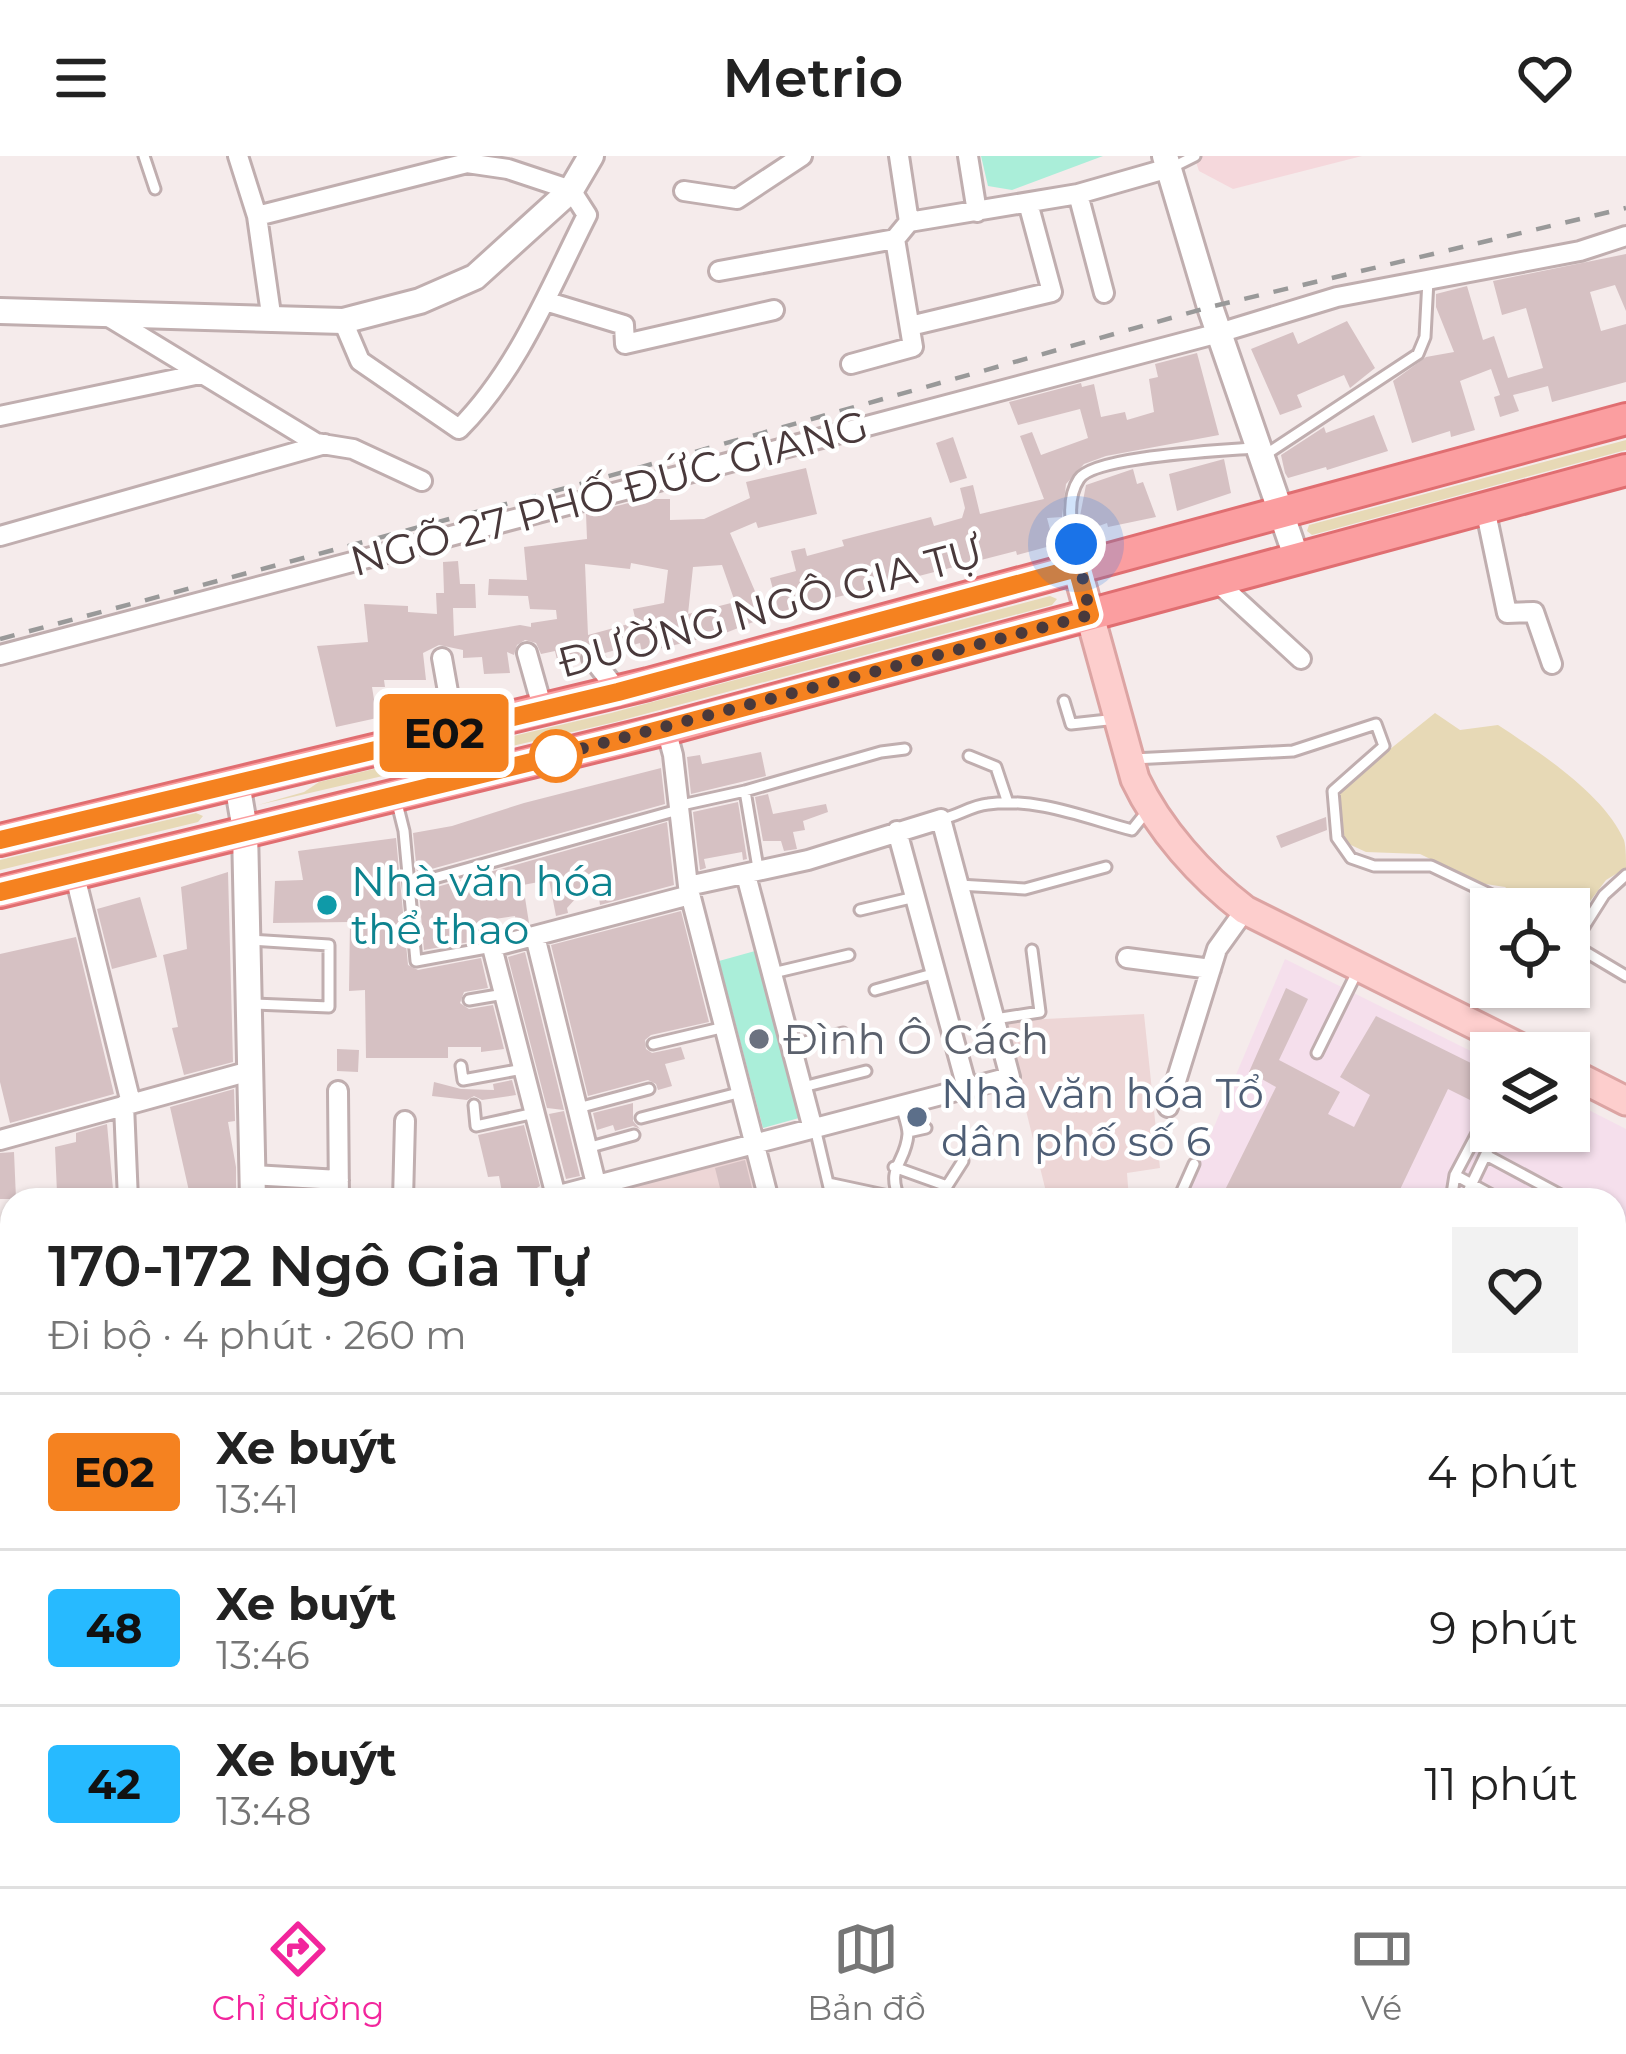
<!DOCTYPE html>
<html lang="vi">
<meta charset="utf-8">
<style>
:root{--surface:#fff;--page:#f2f2f2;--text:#222;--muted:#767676;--line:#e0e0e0;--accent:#f2259c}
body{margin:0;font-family:Montserrat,sans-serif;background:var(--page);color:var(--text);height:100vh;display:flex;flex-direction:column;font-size:45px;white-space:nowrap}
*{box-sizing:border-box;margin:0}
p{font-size:39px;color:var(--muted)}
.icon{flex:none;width:66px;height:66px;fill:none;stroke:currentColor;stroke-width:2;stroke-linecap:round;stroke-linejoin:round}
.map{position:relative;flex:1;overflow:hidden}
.panel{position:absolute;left:0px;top:1032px;width:1626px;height:699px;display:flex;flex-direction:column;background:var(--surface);border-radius:36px 36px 0 0;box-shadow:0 3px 9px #0004}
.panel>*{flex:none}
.badge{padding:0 24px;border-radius:9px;font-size:42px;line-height:78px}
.fabs{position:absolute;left:1470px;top:732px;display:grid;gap:24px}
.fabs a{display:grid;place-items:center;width:120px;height:120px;border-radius:0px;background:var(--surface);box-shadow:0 3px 9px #0004;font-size:60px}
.you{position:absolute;width:60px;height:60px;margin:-30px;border:9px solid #fff;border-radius:50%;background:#1a73e8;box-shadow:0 0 0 18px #1a73e833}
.map>.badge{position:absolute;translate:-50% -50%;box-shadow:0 0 0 6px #fff}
.round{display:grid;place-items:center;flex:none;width:126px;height:126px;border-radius:0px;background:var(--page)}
.head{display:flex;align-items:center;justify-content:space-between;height:204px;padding:0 48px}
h1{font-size:57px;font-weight:600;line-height:90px}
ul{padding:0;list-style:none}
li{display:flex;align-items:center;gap:36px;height:156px;padding:0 48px;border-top:3px solid var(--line)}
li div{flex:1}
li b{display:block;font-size:45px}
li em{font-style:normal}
li .badge{min-width:132px;font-weight:700;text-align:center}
header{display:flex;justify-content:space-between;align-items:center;height:156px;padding:0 48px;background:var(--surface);font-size:54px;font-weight:600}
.tab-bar{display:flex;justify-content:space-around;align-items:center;height:168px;border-top:3px solid var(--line);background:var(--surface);font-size:33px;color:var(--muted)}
.tab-bar a{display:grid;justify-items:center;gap:6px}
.tab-bar .active{color:var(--accent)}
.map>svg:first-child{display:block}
.commercial{fill:#f5d8dc}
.education{fill:#edd6d6}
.medical{fill:#f5dfec}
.green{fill:#e7d9b6}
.water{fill:#aaeed9}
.building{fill:#d6c1c3;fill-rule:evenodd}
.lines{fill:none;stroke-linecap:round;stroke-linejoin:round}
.service-casing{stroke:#c0aeaf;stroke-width:15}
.minor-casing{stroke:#c0aeaf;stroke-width:24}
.tertiary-casing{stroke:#c0aeaf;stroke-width:30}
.secondary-casing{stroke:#dca4a3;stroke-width:33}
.primary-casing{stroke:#e06e71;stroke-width:36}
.service{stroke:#fff;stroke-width:9}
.minor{stroke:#fff;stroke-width:18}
.tertiary{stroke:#fff;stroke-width:24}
.secondary{stroke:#fdcecd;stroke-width:27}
.primary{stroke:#fb9ea0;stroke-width:30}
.rail{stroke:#999;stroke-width:4.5;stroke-dasharray:15 15;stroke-linecap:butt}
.line-casing{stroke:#fff;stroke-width:27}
.line{stroke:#f58220;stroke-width:18}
.walk{stroke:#49393b;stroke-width:12;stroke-dasharray:0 21.6}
.stop-dot{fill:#fff;stroke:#f58220;stroke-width:6}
.culture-dot{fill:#0f9aa8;stroke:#fff;stroke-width:4.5}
.worship-dot{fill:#6b7280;stroke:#fff;stroke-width:4.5}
.service-dot{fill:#5c6f8a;stroke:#fff;stroke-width:4.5}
.labels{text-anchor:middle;stroke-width:9;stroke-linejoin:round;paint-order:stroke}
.street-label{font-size:42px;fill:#49393b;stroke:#fff}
.culture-label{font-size:42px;fill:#0d838f;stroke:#fff;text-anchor:start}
.worship-label{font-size:42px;fill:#5b616d;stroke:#fff;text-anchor:start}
.service-label{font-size:42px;fill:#4e5e75;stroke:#fff;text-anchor:start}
</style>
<header><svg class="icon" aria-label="menu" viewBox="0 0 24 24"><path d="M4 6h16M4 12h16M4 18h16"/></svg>Metrio<svg class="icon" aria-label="heart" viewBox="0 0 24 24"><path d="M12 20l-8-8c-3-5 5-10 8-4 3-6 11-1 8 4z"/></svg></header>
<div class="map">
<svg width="1626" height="1730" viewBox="0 0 1626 1730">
<rect width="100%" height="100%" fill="#f5ebeb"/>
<path class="commercial" d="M 1194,0 L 1362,0 L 1233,33 L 1199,15 Z"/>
<path class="education" d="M 1144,858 L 1160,1012 L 1127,1017 L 1129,1044 L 1048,1044 L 1004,865 Z
M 745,996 L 758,1044 L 608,1044 L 605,1032 Z"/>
<path class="medical" d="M 1285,803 L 1491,905 L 1491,975 L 1569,975 L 1569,944 L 1626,973 L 1626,1483 L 1615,1506 L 1614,1044 L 1183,1044 Z"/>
<path class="green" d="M 1626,284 L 1626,294 L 1312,379 L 1307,375 L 1309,369 Z
M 1050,440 L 1057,443 L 1052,449 L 615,566 L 258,649 L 304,636 L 319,626 L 611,557 Z
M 1435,557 L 1460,574 L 1498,569 C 1539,596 1604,638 1624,684 C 1626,691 1626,703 1626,712 L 1606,724 L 1572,769 L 1569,769 L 1569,753 L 1532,753 L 1505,731 L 1479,727 L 1420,698 L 1366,696 L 1340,684 L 1338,635 Z
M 196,657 L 203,660 L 198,666 L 0,714 L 0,704 Z"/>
<path class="water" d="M 981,0 L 1103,0 L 1012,34 L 988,30 Z
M 755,795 L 799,962 L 763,972 L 719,805 Z"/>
<path class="building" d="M 1626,98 L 1626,155 L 1615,129 L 1590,136 L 1601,175 L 1626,168 L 1626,226 L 1552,246 L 1548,230 L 1513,239 L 1519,255 L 1500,261 L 1494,241 L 1500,239 L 1491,213 L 1460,225 L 1475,274 L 1451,281 L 1450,275 L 1412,287 L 1393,225 L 1426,201 L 1454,196 L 1436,151 L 1436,138 L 1467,130 L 1483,184 L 1494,180 L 1508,222 L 1543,212 L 1526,152 L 1502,159 L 1493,125 Z
M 1347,165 L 1375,212 L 1350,232 L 1344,219 L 1297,239 L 1302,251 L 1280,259 L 1251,193 L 1293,176 L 1298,188 Z
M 1197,197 L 1219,279 L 1106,300 L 1084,308 L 1066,328 L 1062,361 L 1047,362 L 1054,389 L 1017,399 L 1016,395 L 779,456 L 770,422 L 796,415 L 791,395 L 805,392 L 807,400 L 844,390 L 842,384 L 931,361 L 934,370 L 962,362 L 965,352 L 960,332 L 973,329 L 980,358 L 1044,343 L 1020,280 L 1032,276 L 1041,299 L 1088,282 L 1080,253 L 1018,269 L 1009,246 L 1081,227 L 1082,231 L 1094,228 L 1101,261 L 1125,256 L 1127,264 L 1154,256 L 1149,223 L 1158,221 L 1155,208 Z
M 1374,259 L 1388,295 L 1327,314 L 1326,311 L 1288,322 L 1285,317 L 1281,299 L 1324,271 L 1326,277 Z
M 953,281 L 967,322 L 950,327 L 936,287 Z
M 1224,303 L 1231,337 L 1177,355 L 1169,318 Z
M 806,312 L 817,358 L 758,372 L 756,366 L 730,377 L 766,461 L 728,476 L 642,497 L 640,487 L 605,497 L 589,489 L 580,496 L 579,504 L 558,508 L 555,495 L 541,498 L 536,487 L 525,484 L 517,489 L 514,499 L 507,496 L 510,517 L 484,518 L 482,501 L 463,502 L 463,494 L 439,489 L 423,497 L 426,524 L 384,524 L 385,531 L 372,531 L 377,562 L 336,571 L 317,490 L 368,486 L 364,448 L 408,450 L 408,456 L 437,458 L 436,437 L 444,437 L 443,406 L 458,405 L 460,428 L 475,428 L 476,452 L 453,452 L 454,480 L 520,469 L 531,471 L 531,467 L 557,463 L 556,454 L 530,453 L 528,440 L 488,439 L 489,423 L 527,424 L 524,391 L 587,383 L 586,358 L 644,343 L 670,343 L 670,364 L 704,363 L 750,342 L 746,326 ZM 631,407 L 668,414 L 664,447 L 633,453 L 636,466 L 588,479 L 585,408 L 630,413 ZM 722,409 L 735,446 L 688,458 L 693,411 Z
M 1133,313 L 1137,328 L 1143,326 L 1156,361 L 1108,371 L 1107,367 L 1088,374 L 1080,360 L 1086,329 Z
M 761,596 L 766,620 L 691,638 L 687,601 L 700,599 L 702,608 Z
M 661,612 L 665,648 L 417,717 L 413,677 L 452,670 L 524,647 Z
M 768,638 L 773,658 L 826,648 L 828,656 L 803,665 L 805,674 L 793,676 L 797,693 L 784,695 L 781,685 L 763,685 L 755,641 Z
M 738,646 L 747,703 L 743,704 L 742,696 L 704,703 L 706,712 L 700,714 L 693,656 Z
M 1326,661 L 1327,674 L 1281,692 L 1276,680 Z
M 667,666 L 674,729 L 600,749 L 596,720 L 567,752 L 568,757 L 556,760 L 549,724 L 523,729 L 529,767 L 517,770 L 515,760 L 488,764 L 482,767 L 481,784 L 424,794 L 419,736 Z
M 396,682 L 408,809 L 418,814 L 481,802 L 488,832 L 464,836 L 460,847 L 469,853 L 493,849 L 504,893 L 481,896 L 481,891 L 448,891 L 448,902 L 366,902 L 365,834 L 349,835 L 350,766 L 273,767 L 275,725 L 303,724 L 298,695 Z
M 228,716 L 233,906 L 184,919 L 172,872 L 178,871 L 163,799 L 187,793 L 181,731 Z
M 140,741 L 157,801 L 112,813 L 97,753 Z
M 681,755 L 709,866 L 651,879 L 645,884 L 646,893 L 652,897 L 681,891 L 685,903 L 665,908 L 672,930 L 658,934 L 656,928 L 648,924 L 588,940 L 551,789 Z
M 76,781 L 114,938 L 10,967 L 0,926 L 0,798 Z
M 525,796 L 564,954 L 547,952 L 508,801 Z
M 1286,832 L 1308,843 L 1279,904 L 1340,936 L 1328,958 L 1354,971 L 1370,939 L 1340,921 L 1376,860 L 1485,914 L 1470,944 L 1448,933 L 1395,1044 L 1236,1044 L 1223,1038 L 1276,931 L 1249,916 Z
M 337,893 L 359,894 L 358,916 L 337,915 Z
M 512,924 L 516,939 L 482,944 L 474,940 L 467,944 L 432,940 L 434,926 L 461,933 L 494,934 L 493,928 Z
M 234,933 L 235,965 L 228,966 L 236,1011 L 236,1044 L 191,1044 L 170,951 Z
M 633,947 L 633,965 L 640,973 L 633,970 L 615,975 L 613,969 L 597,974 L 593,957 Z
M 564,955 L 580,1020 L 566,1023 L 549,958 Z
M 107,968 L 114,1044 L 73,1044 L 72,1036 L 57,1037 L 55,991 L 76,986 L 76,977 Z
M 524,969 L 540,1030 L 529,1037 L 503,1042 L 499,1020 L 488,1021 L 478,979 Z
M 14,996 L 16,1043 L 0,1043 L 0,997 Z
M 745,1004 L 755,1044 L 723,1044 L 715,1012 Z"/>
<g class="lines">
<defs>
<path id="service" d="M 144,0 L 155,33
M 1173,11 L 1195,0
M 1265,299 L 1418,198 L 1425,181 L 1428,124
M 1079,406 C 1074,381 1063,347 1079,323 C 1094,300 1221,295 1253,292
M 1064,545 L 1071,568 L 1117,563
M 969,600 L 996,611 L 1008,647
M 1133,603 L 1293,595 L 1376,568 L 1384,590 L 1333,635 L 1337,682 L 1351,702 L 1374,710 L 1431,710 L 1521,753
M 745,635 L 758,712
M 396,643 L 404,675 L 416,805 L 492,791
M 677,650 L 745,635 L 881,596 L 905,593
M 941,663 C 958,660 970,650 988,648 C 1036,641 1086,662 1132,674 L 1148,654
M 409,729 L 678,654
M 959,729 L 1025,733 L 1106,711
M 860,754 L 915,741
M 249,784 L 329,789 L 329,851 L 254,848
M 1569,786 L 1626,820
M 1573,788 L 1604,739 L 1626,719
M 773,817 L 849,799
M 875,834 L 936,817
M 469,844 L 504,838
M 995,863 L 1040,856 L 1032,794
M 653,888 L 725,871
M 792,889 L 843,877
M 1317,897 L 1357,816
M 461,910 L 463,924 L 523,913
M 803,931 L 866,915
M 474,949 L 476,970 L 535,957
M 578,952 L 649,933
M 641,962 L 742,936
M 815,972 L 832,1044
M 908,976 L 926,972
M 587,992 L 634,979
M 1486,999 L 1570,1044
M 894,1011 L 947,1030 L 963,1005
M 1455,1019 L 1501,1044
M 828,1027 L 898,1042
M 900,1044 C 885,1010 906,1008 908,978 C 908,969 903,958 901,949
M 1178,1044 L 1194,1008
M 1451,1044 L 1455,1019 L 1491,951
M 1464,1044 L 1497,975
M 1614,1120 L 1626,1127
M 1614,1301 L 1626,1307
M 1614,1338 L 1626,1315
M 1614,1478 L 1626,1454
M 427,1719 L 485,1730
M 803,1719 L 825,1724"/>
<path id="minor" d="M 238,0 L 257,60 L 272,165
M 899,0 L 909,66 L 1078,38 L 1169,12
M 968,0 L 977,56
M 684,35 L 737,43 L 802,0
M 1078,38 L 1104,137
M 257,60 L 467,7 L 508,13 L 571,34 L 587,59 C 550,132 518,214 459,273 L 360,205 L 343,165
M 719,115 L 895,83
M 545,145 L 624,169 L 625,188 L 774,154
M 104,158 L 316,287 L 353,293 L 422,325
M 910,170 L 1052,136 L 1028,47
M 851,208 L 913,191 L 895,83 L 909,66
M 0,260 L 200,218
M 1485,352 L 1507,457 L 1534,456 L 1552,508
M 0,380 L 325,288
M 1216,425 L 1301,503
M 527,497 L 543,554
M 0,499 L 1219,177 L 1337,141 L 1580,95 L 1626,80
M 442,502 L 455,575
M 592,502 L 618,535
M 666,573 L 673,599 L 688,730 L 769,1044
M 897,675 L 967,932
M 74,716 L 131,947
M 746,719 L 813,973
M 535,780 L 600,1044
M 1127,802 L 1211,813
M 338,935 L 339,1044
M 124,949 L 128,1044
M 1168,951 L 1217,793 L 1245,754
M 0,984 L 250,915
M 252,1019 L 339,1024
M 403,1044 L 405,965
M 540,1044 L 1010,921 L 941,663 L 808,704 L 688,730
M 557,1044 L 492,791 L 690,739
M 0,1115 L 12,1114
M 1614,1522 L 1626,1527
M 0,1542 L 12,1546
M 825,1719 L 825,1724 L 846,1730
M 1464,1719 L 1465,1730
M 575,1725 L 577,1719
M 51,1730 L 51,1719
M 448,1730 L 450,1719
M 656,1730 L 658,1719
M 1289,1730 L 1289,1719
M 1351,1730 L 1353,1719
M 1588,1730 L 1588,1719"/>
<path id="tertiary" d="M 1165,0 L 1210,151 L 1297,403
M 0,155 L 343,165 L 420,145 L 475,121 L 571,34 L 591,0
M 237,627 L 245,674 L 253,1044
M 1028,1719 L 1031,1730
M 244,1730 L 245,1719"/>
<path id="secondary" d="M 1077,413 L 1135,623 C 1159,674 1201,720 1245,754 L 1531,897
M 1569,916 L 1626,945"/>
<path id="primary" d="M 0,684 L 648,528 L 1626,263
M 0,736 L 666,573 L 1626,314"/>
</defs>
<use href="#service" class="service-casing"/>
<use href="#minor" class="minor-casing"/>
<use href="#tertiary" class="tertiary-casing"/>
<use href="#secondary" class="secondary-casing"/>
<use href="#primary" class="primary-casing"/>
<use href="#service" class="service"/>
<use href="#minor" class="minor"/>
<use href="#tertiary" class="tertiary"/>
<use href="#secondary" class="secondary"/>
<use href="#primary" class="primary"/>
<path class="rail" d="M 0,483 L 588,326 L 1210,151 L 1626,52"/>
</g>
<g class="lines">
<defs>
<path id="line" d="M 0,684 L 618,536 L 1077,412 L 1090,459 L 621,584 L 0,736"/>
</defs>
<use href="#line" class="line-casing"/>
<use href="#line" class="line"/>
<path class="walk" d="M 556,600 L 538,604 L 1090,459 L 1076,388"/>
</g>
<circle class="stop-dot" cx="556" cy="600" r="24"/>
<circle class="culture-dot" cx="327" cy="749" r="12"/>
<circle class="worship-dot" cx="759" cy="883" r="12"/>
<circle class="service-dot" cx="917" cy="961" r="12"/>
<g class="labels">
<g class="street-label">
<text transform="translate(609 337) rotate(-15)" y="15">NGÕ 27 PHỐ ĐỨC GIANG</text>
<text transform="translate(770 451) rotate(-15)" y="15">ĐƯỜNG NGÔ GIA TỰ</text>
</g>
<g class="culture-label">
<text x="351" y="740">Nhà văn hóa<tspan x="351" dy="48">thể thao</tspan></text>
</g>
<g class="worship-label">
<text x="783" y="898">Đình Ô Cách</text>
</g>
<g class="service-label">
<text x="941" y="952">Nhà văn hóa Tổ<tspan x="941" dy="48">dân phố số 6</tspan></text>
</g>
</g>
</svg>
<div class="fabs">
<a><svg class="icon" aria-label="locate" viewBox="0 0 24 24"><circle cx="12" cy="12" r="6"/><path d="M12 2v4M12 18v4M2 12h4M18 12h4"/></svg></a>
<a><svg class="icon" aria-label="layers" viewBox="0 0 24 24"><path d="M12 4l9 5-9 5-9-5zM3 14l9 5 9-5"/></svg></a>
</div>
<div class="you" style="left:1076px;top:388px"></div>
<b class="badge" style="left:444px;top:577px;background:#f58220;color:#111">E02</b>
<section class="panel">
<div class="head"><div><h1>170-172 Ngô Gia Tự</h1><p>Đi bộ · 4 phút · 260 m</p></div><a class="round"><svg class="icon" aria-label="heart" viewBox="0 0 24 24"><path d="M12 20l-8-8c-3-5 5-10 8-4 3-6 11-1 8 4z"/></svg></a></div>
<ul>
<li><span class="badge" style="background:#f58220;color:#111">E02</span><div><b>Xe buýt</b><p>13:41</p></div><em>4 phút</em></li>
<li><span class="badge" style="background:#27baff;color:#111">48</span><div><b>Xe buýt</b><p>13:46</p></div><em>9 phút</em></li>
<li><span class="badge" style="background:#27baff;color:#111">42</span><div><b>Xe buýt</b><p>13:48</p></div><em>11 phút</em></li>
</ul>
</section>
</div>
<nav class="tab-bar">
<a class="active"><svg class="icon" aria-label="directions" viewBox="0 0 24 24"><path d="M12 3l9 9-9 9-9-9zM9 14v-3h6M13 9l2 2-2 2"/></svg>Chỉ đường</a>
<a><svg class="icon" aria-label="map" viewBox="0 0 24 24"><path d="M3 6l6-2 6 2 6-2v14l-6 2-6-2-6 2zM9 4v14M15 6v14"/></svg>Bản đồ</a>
<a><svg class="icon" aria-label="tickets" viewBox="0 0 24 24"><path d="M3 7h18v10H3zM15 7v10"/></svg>Vé</a>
</nav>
